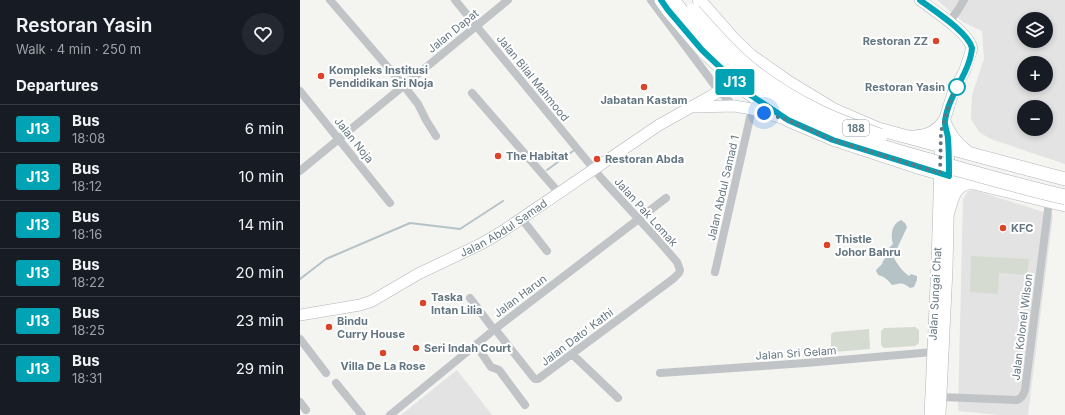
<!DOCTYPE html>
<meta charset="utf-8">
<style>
:root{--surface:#171b24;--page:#242831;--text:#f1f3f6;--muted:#9ea1a6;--line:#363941}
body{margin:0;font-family:Inter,sans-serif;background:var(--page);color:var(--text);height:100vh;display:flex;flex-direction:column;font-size:15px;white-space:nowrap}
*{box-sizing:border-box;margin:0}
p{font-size:13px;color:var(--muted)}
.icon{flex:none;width:22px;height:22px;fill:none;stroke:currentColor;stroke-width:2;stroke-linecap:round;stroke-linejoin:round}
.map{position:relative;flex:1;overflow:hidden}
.panel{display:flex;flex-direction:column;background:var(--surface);width:300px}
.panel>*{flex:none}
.badge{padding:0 8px;border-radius:3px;font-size:14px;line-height:26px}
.fabs{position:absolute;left:717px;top:12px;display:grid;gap:8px}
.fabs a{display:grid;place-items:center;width:36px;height:36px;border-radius:50%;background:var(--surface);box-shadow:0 2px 6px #0003;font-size:20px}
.you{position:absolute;width:20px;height:20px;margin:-10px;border:3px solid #fff;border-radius:50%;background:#1a73e8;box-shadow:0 0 0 6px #1a73e833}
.map>.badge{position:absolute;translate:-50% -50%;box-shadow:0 0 0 2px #fff}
h2{padding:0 16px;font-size:15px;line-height:36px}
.round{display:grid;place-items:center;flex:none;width:42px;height:42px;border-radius:21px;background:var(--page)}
.head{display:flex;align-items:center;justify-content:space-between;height:68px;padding:0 16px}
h1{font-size:19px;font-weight:600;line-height:30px}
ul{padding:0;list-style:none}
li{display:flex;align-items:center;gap:12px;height:48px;padding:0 16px;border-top:1px solid var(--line)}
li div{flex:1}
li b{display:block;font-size:15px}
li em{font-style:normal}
li .badge{min-width:44px;font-weight:700;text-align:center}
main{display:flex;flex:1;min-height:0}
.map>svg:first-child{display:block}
.built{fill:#e2e3e2;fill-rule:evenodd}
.green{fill:#d6dbd2}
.water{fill:#b6c3c6}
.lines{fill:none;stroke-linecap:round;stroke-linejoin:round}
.stream{stroke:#b6c3c6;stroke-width:2}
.secondary-casing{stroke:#b0b6ba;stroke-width:12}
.primary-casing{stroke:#b1b6b9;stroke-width:14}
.street{stroke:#c0c4c7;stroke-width:8}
.secondary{stroke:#fff;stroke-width:11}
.primary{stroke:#fff;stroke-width:13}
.highway-bridge-casing{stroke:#b1b5b8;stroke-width:16;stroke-linecap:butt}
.highway-bridge{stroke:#fff;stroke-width:15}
.line-casing{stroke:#fff;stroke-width:9}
.line{stroke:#00a3b4;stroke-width:6}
.walk{stroke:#647681;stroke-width:4;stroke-dasharray:0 7.2}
.poi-dot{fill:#dc4429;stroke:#fff;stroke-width:1.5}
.stop-dot{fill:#fff;stroke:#00a3b4;stroke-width:2}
.labels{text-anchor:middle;stroke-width:4;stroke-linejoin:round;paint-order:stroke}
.shield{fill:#fff;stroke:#929fa7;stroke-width:1}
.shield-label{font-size:10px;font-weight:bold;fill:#647681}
.street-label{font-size:11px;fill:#647681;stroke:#fff}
.poi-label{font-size:11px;font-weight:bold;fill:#647681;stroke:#fff;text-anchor:start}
.stop-label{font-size:11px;font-weight:bold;fill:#647681;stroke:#fff;text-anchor:end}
</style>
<main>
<section class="panel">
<div class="head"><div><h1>Restoran Yasin</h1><p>Walk · 4 min · 250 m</p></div><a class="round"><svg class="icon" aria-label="heart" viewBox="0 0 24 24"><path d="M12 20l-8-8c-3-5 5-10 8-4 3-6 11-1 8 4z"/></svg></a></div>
<h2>Departures</h2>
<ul>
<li><span class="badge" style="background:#00a3b4;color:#fff">J13</span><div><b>Bus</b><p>18:08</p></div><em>6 min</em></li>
<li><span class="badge" style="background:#00a3b4;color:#fff">J13</span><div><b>Bus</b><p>18:12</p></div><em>10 min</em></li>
<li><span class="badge" style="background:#00a3b4;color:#fff">J13</span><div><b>Bus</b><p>18:16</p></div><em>14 min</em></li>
<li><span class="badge" style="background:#00a3b4;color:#fff">J13</span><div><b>Bus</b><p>18:22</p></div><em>20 min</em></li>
<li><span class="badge" style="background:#00a3b4;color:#fff">J13</span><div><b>Bus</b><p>18:25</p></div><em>23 min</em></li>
<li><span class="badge" style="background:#00a3b4;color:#fff">J13</span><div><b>Bus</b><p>18:31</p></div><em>29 min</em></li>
</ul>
</section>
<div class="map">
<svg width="765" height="415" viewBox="0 0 765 415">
<rect width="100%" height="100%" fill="#f4f4f1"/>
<path class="built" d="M 637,0 L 765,0 L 765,164 L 691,139 L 679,132 L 671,119 L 672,95 L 684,59 L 682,31 L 663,22 ZM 724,19 L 746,19 L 746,41 L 724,41 ZM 724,63 L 746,63 L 746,85 L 724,85 ZM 724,107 L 746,107 L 746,129 L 724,129 Z
M 674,190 L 753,215 L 728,415 L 700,415 L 658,411 L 663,199 L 668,191 Z
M 157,370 L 192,415 L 101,415 Z"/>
<path class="green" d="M 671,256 L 729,259 L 727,275 L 699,273 L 698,294 L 670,292 Z
M 615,327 L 619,330 L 619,343 L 615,346 L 584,348 L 581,345 L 581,331 L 584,328 Z
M 569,329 L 570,349 L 534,352 L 531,348 L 531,334 L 534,332 Z"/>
<path class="water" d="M 601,220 L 605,223 L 607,227 C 603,237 597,246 594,258 C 597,264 603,272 609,276 L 611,274 L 617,276 L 617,280 L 614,287 L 610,288 C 603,282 601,283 592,285 C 590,283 588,280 585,278 C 580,274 578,278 576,270 L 582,264 L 583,261 L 587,256 L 586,251 L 593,244 C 590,235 592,224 601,220 Z"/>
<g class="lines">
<path class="stream" d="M 247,170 L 273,151
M 0,279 L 26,259 L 110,223 L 160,229 L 203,201"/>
<defs>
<g id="secondary">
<path d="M 620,0 C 633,10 668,32 672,48 L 665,70 L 653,93 L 641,131 L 637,264 L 630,415"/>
<path d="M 395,107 L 434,106 L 452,109 L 482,118"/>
<path id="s1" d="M 0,315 L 60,305 L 72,301 L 118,274 L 181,244 L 203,231 L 359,125 L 411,96 L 419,91 L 426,82 L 424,71"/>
<path d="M 640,415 L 647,269 L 649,176 L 648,140"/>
</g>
<path id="primary" d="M 361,0 L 368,10 L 402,50 L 424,71 L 447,92 L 488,120 L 533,139 L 621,168 L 670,182 L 765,205
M 399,0 L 435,41 L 451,56 L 488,82 L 534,110 L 578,129 L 765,179
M 614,137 C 628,136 635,133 644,122 C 650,135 655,143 666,151
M 648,212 C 652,198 654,186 670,182"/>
</defs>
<use href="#secondary" class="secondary-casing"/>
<use href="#primary" class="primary-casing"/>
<path class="street" d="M 30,0 L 104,86 L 118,104 L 126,120 L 136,136
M 155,0 L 302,179 L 357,239 L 377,262 L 380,270 L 379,273 L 373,279 L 238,379 L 235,379 L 233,377 L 195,329
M 351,0 L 419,91 L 434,106
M 649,22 L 658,10 L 664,0
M 0,91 L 90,203
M 172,93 L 259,193
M 0,171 L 208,0
M 221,218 L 247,251
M 415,272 L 452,109
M 170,298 L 194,330
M 0,339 L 26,373
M 176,345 L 191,367 L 199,370 L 225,405
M 272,354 L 318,398
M 360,373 L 506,363 L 633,352
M 36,383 L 62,415
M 641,397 L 717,400 C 722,398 723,395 725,390 L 749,202
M 0,402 L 6,410
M 90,415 L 195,329 L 366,198"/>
<use href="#secondary" class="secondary"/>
<use href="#primary" class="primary"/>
<defs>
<path id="highway-bridge" d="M 372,0 C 395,30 420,60 450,84 C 504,126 568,144 633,162 C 677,174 721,187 765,197
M 393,11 C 411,31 430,54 451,70 C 471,86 494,100 518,112 C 538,122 559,129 580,136"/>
</defs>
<use href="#highway-bridge" class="highway-bridge-casing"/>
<use href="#highway-bridge" class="highway-bridge"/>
</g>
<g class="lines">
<defs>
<path id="line" d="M 361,0 L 368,10 L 402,50 L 446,92 L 488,120 L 533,140 L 649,176 C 649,164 649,151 648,139 C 648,133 644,126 645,121 C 648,95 670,73 672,48 C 668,32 633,10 620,0"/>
</defs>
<use href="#line" class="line-casing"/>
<use href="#line" class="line"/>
<path class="walk" d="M 464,113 L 488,120 L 533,140 L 640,173 L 641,131 L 648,109 L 653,94 L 658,85 L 657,87"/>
</g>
<g class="poi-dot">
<circle cx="636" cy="41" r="4"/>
<circle cx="21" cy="76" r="4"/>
<circle cx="344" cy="87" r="4"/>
<circle cx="198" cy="156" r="4"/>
<circle cx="297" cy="159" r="4"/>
<circle cx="703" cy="228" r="4"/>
<circle cx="527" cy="245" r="4"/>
<circle cx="123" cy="303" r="4"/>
<circle cx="29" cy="327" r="4"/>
<circle cx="116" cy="348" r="4"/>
<circle cx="83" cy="353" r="4"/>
</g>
<circle class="stop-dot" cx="657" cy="87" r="8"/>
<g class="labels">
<rect class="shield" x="543" y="120" width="26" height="16" rx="3"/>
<g class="shield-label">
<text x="556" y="132">188</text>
</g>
<g class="street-label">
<text transform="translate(153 31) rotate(-39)" y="4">Jalan Dapat</text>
<text transform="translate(233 78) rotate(51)" y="4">Jalan Bilal Mahmood</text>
<text transform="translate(54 140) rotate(51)" y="4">Jalan Noja</text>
<text transform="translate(423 188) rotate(-77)" y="4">Jalan Abdul Samad 1</text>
<text transform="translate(346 212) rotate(48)" y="4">Jalan Pak Lomak</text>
<text dy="4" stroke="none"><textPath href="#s1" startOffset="224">Jalan Abdul Samad</textPath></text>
<text transform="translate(635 294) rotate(-87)" y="4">Jalan Sungai Chat</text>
<text transform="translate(220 296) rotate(-37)" y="4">Jalan Harun</text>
<text transform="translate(722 327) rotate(-83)" y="4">Jalan Kolonel Wilson</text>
<text transform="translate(277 337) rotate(-37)" y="4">Jalan Dato’ Kathi</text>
<text transform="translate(496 353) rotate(-4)" y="4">Jalan Sri Gelam</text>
</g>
<g class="poi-label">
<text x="628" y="45" text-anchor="end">Restoran ZZ</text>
<text x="29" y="74">Kompleks Institusi<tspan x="29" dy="13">Pendidikan Sri Noja</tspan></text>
<text x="344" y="104" text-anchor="middle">Jabatan Kastam</text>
<text x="206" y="160">The Habitat</text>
<text x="305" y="163">Restoran Abda</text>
<text x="711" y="232">KFC</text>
<text x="535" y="243">Thistle<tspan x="535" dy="13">Johor Bahru</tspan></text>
<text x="131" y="301">Taska<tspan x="131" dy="13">Intan Lilia</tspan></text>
<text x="37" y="325">Bindu<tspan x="37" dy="13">Curry House</tspan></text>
<text x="124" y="352">Seri Indah Court</text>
<text x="83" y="370" text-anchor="middle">Villa De La Rose</text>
</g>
<g class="stop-label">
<text x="645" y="91">Restoran Yasin</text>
</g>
</g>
</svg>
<div class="fabs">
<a><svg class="icon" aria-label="layers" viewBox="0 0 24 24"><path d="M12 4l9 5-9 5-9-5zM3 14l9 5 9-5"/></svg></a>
<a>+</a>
<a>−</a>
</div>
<div class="you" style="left:464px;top:113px"></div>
<b class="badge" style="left:435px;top:82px;background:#00a3b4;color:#fff">J13</b>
</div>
</main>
